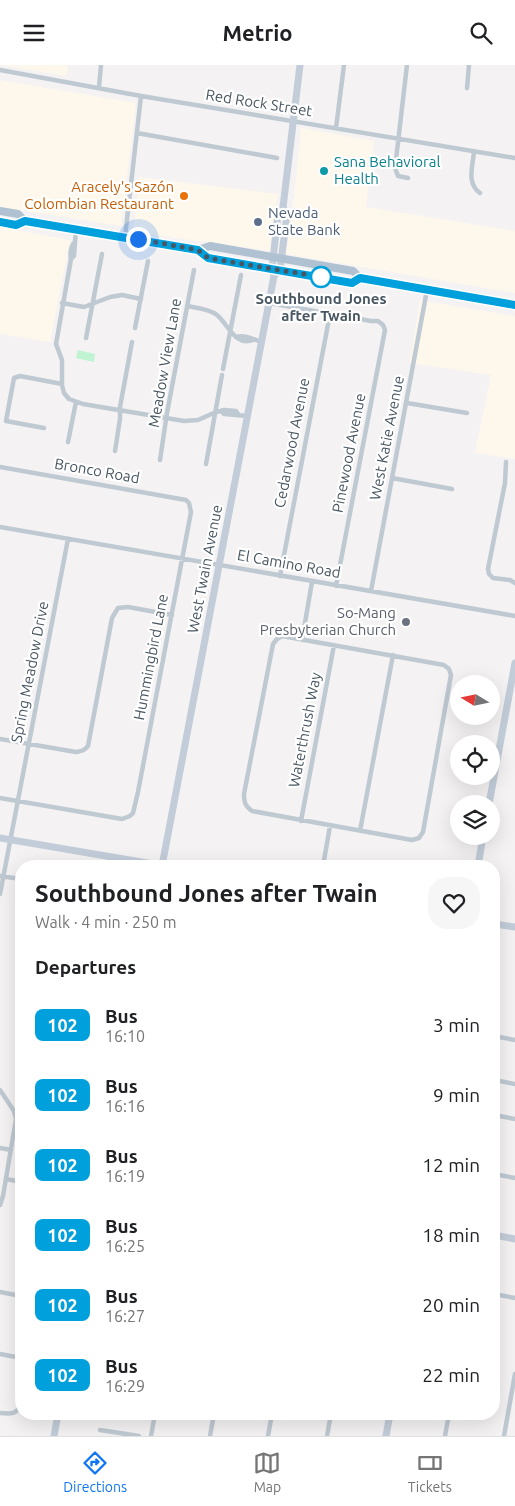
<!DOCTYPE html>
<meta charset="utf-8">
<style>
:root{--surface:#fff;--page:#f6f6f6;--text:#202124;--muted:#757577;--line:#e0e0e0;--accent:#0e76f2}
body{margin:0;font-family:Ubuntu,sans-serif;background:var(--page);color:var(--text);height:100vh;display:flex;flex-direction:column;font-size:19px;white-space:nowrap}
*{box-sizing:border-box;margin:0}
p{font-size:16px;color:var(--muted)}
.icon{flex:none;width:28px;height:28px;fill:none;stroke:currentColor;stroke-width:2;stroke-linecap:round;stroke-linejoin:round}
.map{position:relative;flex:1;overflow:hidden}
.sheet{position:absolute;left:15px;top:795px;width:485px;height:560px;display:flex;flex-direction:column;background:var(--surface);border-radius:20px;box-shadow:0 5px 20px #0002}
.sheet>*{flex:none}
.badge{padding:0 10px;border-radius:8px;font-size:18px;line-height:32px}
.needle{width:32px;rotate:280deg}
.controls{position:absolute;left:450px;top:610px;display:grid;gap:10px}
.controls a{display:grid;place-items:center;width:50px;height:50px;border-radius:50%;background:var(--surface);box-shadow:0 5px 20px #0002;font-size:25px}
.you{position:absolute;width:25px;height:25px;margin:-12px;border:4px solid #fff;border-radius:50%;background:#1a73e8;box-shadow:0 0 0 8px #1a73e833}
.map>.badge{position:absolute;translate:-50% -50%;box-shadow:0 0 0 2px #fff}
h2{padding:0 20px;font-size:19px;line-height:45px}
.round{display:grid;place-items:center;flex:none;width:52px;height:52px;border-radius:20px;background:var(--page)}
.head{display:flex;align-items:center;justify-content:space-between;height:85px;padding:0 20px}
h1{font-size:24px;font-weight:600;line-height:38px}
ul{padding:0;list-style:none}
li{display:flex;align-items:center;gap:15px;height:70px;padding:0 20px}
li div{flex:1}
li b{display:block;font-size:19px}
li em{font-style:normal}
li .badge{min-width:55px;font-weight:700;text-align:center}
header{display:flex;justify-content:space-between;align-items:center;height:65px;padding:0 20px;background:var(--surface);font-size:22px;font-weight:600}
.menu{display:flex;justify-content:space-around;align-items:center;height:70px;border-top:1px solid var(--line);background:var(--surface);font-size:14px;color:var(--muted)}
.menu a{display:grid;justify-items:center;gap:2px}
.menu .selected{color:var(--accent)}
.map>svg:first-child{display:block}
.commercial{fill:#fef8ec}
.green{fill:#bff3d2}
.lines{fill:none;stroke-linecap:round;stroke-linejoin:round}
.street{stroke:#bfc9d2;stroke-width:4.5}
.secondary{stroke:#c2cdd9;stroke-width:7}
.primary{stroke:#b0c2d2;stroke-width:8}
.line-casing{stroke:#fff;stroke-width:11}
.line{stroke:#00a0dc;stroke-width:8}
.walk{stroke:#485661;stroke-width:5;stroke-dasharray:0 9}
.culture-dot{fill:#0f9aa8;stroke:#fff;stroke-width:2}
.food-dot{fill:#e8710a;stroke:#fff;stroke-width:2}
.service-dot{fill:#5c6f8a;stroke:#fff;stroke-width:2}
.stop-dot{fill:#fff;stroke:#00a0dc;stroke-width:2.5}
.worship-dot{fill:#6b7280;stroke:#fff;stroke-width:2}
.labels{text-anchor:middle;stroke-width:4.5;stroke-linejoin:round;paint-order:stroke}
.street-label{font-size:15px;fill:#485661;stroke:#fff}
.culture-label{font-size:15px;fill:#0d838f;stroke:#fff;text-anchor:start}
.food-label{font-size:15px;fill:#c56008;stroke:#fff;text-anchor:end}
.service-label{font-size:15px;fill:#4e5e75;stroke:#fff;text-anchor:start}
.stop-label{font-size:15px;font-weight:bold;fill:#485661;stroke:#fff}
.worship-label{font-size:15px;fill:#5b616d;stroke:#fff;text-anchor:end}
</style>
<header><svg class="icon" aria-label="menu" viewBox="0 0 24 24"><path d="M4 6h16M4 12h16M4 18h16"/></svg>Metrio<svg class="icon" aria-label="search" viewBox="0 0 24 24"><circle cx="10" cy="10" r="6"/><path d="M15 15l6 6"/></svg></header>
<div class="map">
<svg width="515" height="1371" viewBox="0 0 515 1371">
<rect width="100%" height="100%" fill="#f4f2f2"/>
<path class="commercial" d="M 0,0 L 68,0 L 66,11 Z
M 0,15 L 136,38 L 121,161 L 0,142 Z
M 301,63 L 374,76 L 366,142 L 515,166 L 515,228 L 286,189 L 294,132 Z
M 139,112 L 278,129 L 270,186 L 133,167 Z
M 0,162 L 70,175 L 50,277 L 0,269 Z
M 420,235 L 515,251 L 515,394 L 475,388 L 491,310 L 410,298 Z"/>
<path class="green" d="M 78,285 L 95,289 L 94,297 L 76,293 Z"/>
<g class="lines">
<path class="street" d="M 407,0 L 395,103 L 398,111 L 408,113
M 0,5 L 141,31 L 515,93
M 99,22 L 101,0
M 467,23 L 469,0
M 336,63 L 344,0
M 137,68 L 277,93
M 474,86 C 473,101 466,118 480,128
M 125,172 L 141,31
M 74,178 C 70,183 70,188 71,194 L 56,279 L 62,295 L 62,320 L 64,328 L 69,334 L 83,339 L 184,356 L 198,355 L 216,347 L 221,346 L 224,345 L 236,346 L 238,349
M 71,194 L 74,191 L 76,164
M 62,238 L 84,242 L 110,232 L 122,230 L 141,234
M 269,238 L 371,256 L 378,256 L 383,260 L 385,265 L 336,521
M 187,241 C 196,243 210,244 217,250 C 228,259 235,282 253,275
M 135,263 L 148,196
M 236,272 C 245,269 254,275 262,277
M 86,273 L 102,189
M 223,304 L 241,210
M 407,338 L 467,348
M 221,346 L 224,349 L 248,351
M 44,363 L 6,356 L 14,313 L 20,311 L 62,319
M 68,377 L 76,337
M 115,386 L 120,354 L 120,342 L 132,277
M 160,395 L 167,348 L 194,205
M 506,397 L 505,418 L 488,504 L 489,509 L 493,513 L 510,515 L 515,518
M 206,399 L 222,310
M 0,402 L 186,435 L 189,438 L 191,447 L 138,727 L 133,748 L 130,751 L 122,754 L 0,733
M 392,413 L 452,424
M 0,462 L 515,551
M 280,511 L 330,249
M 371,526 L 427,225
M 282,571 L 444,600 L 449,604 L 451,610 L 423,767 L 419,773 L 412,775 L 252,746 C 245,741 244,737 244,729 L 273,579 L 277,574 Z
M 302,575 L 312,517
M 0,674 L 76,687 C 81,686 84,686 88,681 L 112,553 L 118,543 L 128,542 L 172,550
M 301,756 L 334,580
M 360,766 L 393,590
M 323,801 L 330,761
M 0,811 L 21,814
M 0,829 L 68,474
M 494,971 L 515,975
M 494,1015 L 515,1019
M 0,1025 L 14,1046 L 16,1054 L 3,1131 L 0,1140
M 494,1050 L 515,1054
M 0,1083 L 11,1085
M 494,1109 L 515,1113
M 6,1114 L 21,1117
M 0,1227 L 21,1231
M 494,1229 L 515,1233
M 0,1289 L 21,1293
M 0,1348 C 10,1349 17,1350 21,1339
M 100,1365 L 139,1371
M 151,1371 L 155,1349
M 210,1371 L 214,1349
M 268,1371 L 272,1349
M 327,1371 L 331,1349
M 445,1371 L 449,1349
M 504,1371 L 515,1309"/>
<path class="secondary" d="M 276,209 L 280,205 L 287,149 L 283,142
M 489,739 L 515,598
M 0,773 L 165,801
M 162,801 L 274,211 L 272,204 L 278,148 L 283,142 L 300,0
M 478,801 L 483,771
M 494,859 L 515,862
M 494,1170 L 515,1174
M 54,1371 L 58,1349
M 386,1371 L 390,1349"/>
<path class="primary" d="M 0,146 L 18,149 L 25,156 L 198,185 L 210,181 L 353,206 L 360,213 L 515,240
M 0,157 L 16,160 L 25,156
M 198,185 L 208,193 L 352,218 L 360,213"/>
</g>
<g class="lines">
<defs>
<path id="line" d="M 0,157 L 16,160 L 25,156 L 198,185 L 208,193 L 352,218 L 360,213 L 515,240"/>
</defs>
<use href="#line" class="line-casing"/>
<use href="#line" class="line"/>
<path class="walk" d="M 138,174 L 198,185 L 208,193 L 321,212"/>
</g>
<circle class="culture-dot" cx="324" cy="106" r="5"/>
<circle class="food-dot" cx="184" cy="131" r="5"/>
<circle class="service-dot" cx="258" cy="157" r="5"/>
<circle class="stop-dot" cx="321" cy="212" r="10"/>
<circle class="worship-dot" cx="406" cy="557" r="5"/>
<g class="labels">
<g class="street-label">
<text transform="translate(259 38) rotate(9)" y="5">Red Rock Street</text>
<text transform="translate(165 298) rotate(-80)" y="5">Meadow View Lane</text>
<text transform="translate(387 373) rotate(-79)" y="5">West Katie Avenue</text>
<text transform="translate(292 378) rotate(-79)" y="5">Cedarwood Avenue</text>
<text transform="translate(349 388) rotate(-79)" y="5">Pinewood Avenue</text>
<text transform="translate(97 406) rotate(10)" y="5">Bronco Road</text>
<text transform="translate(289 499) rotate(10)" y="5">El Camino Road</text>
<text transform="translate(205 504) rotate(-79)" y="5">West Twain Avenue</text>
<text transform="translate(151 592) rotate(-79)" y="5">Hummingbird Lane</text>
<text transform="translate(30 607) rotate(-79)" y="5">Spring Meadow Drive</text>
<text transform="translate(305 665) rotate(-79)" y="5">Waterthrush Way</text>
</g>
<g class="culture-label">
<text x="334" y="102">Sana Behavioral<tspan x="334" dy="17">Health</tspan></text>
</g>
<g class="food-label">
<text x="174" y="127">Aracely's Sazón<tspan x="174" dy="17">Colombian Restaurant</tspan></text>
</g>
<g class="service-label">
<text x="268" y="153">Nevada<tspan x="268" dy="17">State Bank</tspan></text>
</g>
<g class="stop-label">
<text x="321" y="239">Southbound Jones<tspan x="321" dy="17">after Twain</tspan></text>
</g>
<g class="worship-label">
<text x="396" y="553">So-Mang<tspan x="396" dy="17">Presbyterian Church</tspan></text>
</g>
</g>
</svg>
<div class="controls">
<a><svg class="needle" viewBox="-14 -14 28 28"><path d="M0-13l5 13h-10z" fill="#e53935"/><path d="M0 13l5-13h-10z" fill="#757577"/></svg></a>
<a><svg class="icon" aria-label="locate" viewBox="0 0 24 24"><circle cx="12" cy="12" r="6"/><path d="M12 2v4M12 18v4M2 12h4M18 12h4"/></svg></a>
<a><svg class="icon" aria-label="layers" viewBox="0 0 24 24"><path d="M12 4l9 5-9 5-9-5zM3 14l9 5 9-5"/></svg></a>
</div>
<div class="you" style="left:138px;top:174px"></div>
<section class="sheet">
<div class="head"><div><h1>Southbound Jones after Twain</h1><p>Walk · 4 min · 250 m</p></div><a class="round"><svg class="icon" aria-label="heart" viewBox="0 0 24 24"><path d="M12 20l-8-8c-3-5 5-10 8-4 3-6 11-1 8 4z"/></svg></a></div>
<h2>Departures</h2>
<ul>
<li><span class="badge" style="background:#00a0dc;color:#fff">102</span><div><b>Bus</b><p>16:10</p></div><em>3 min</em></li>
<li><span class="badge" style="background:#00a0dc;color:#fff">102</span><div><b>Bus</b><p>16:16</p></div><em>9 min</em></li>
<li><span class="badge" style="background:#00a0dc;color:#fff">102</span><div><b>Bus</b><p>16:19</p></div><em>12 min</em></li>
<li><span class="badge" style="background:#00a0dc;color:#fff">102</span><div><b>Bus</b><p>16:25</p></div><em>18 min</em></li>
<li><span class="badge" style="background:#00a0dc;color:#fff">102</span><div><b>Bus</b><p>16:27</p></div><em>20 min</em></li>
<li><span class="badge" style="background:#00a0dc;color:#fff">102</span><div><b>Bus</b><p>16:29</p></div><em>22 min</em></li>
</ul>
</section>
</div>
<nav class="menu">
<a class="selected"><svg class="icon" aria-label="directions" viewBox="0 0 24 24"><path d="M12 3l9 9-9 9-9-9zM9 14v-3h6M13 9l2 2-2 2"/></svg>Directions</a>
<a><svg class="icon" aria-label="map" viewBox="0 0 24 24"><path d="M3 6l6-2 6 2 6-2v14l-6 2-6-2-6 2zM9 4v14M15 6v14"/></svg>Map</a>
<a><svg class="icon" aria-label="tickets" viewBox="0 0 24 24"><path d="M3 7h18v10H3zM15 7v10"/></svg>Tickets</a>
</nav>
